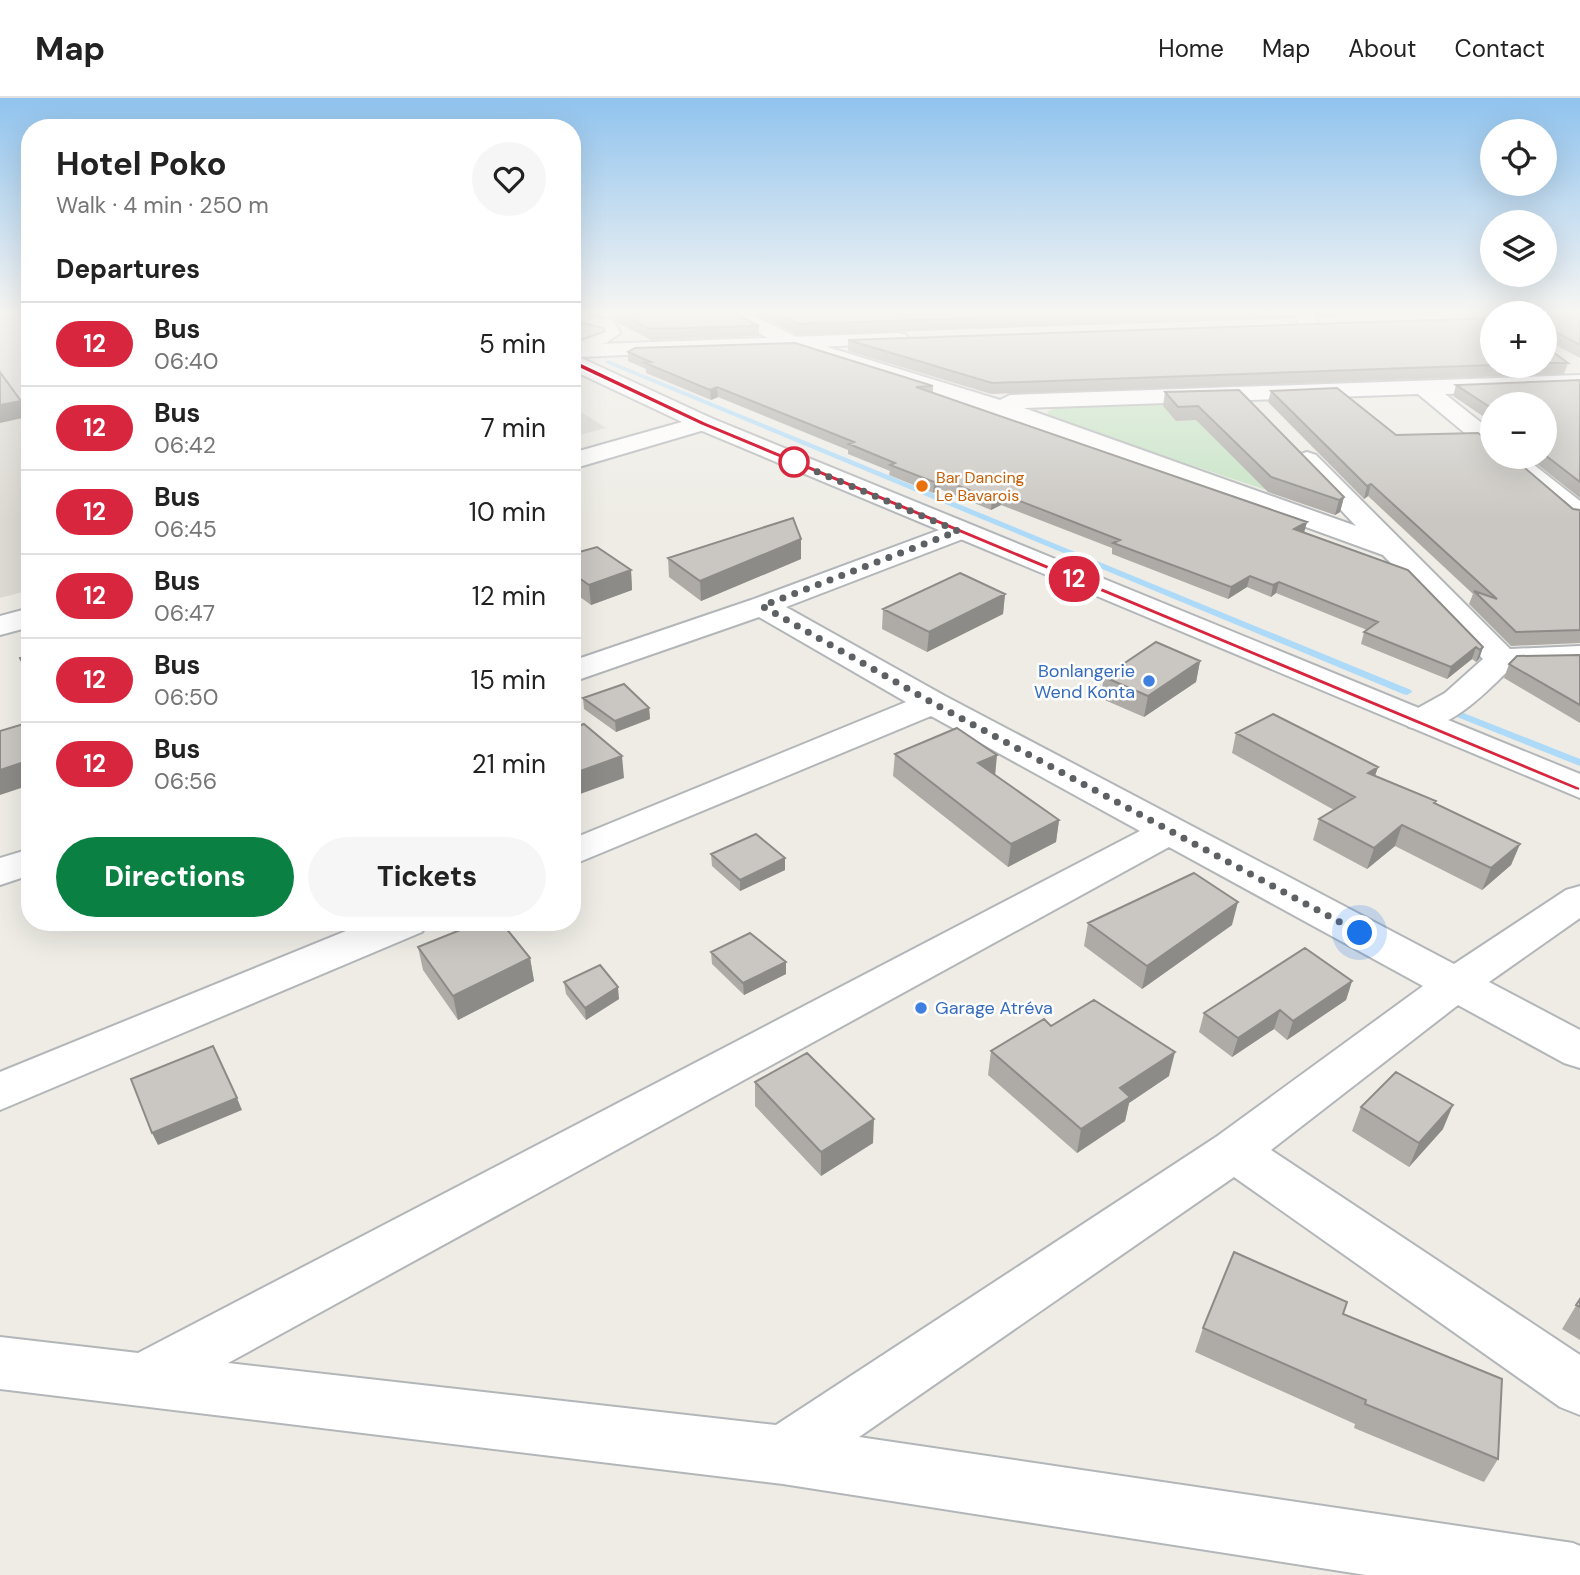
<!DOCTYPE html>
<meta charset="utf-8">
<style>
:root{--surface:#fff;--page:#f6f6f6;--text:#222;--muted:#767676;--line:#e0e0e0;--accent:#0b8043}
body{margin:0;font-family:"DM Sans",sans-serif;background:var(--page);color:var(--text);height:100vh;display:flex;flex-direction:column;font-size:26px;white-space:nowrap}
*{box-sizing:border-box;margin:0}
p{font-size:23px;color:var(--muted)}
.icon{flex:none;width:38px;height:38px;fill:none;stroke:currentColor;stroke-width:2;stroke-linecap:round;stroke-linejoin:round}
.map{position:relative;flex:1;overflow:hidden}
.details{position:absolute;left:21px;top:21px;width:560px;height:812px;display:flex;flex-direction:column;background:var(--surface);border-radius:28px;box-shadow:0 7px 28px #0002}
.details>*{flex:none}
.badge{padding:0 14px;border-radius:23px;font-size:24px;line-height:46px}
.fabs{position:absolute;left:1480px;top:21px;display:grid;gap:14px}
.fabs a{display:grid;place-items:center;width:77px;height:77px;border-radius:50%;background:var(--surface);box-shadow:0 7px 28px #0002;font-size:35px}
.you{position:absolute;width:35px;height:35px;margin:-18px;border:5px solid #fff;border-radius:50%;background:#1a73e8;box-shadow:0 0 0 10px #1a73e833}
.map>.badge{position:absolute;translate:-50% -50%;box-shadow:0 0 0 4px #fff}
h2{padding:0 35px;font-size:26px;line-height:63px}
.round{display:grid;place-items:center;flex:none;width:74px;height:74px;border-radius:37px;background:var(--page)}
.headline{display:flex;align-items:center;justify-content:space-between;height:119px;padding:0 35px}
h1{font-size:33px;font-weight:700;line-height:52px}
.cta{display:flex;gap:14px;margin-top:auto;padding:14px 35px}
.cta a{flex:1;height:80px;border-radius:42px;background:var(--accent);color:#fff;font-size:28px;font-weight:700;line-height:80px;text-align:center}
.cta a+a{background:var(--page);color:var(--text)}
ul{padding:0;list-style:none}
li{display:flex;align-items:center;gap:21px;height:84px;padding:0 35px;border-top:2px solid var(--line)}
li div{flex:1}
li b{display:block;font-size:26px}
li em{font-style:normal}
li .badge{min-width:77px;font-weight:700;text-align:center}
header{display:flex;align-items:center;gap:42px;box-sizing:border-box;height:98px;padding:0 35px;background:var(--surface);border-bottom:2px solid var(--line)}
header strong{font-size:33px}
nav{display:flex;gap:38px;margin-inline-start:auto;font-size:24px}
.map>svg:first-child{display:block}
.education{fill:#dedbd4}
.green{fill:#c5e3c4}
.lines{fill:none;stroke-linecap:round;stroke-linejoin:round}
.stream{fill:#acdaf8;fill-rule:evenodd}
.service-casing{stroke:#b3b6b9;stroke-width:4}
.minor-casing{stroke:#b3b6b9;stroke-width:4}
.tertiary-casing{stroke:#b3b6b9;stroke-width:4}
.service{fill:#fff;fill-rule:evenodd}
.minor{fill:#fff;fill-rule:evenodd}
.tertiary{fill:#fff;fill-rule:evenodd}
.wall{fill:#aeaba7}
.shaded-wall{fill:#8d8b88}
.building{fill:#cac7c2;stroke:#8d8b88;stroke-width:2}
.line{fill:#d7263d;stroke:#fff;stroke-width:2}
.walk{stroke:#5d6164;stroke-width:7;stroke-dasharray:0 12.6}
.stop-dot{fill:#fff;stroke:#d7263d;stroke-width:3.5}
.food-dot{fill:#e8710a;stroke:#fff;stroke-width:2.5}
.shop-dot{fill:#3f7fe0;stroke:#fff;stroke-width:2.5}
.labels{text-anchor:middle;stroke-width:5;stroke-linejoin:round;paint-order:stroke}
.far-food-label{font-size:16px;fill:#c56008;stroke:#fff;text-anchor:start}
.shop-label{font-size:18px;fill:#366cbe;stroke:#fff;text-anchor:end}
</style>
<header>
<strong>Map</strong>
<nav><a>Home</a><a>Map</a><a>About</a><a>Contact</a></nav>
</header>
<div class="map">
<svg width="1580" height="1477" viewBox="0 0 1580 1477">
<rect width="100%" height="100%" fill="#eeece5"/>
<path class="education" d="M 30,215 L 30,492 L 0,500 L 0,220 Z
M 572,308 L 606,330 L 572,339 Z"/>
<path class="green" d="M 1232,302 L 1278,396 L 1050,320 L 1047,314 L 1057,309 Z"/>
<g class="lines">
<path class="stream" d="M 608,262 L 1411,592 L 1412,594 L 1407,597 L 1403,596 L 606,265 L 605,264 Z
M 1456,612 L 1580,661 L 1580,668 L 1452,617 L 1451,615 Z"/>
<defs>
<path id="service" d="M 572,214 L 614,223 L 620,235 L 606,245 L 578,250 L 578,244 L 606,234 L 604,229 L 572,222 Z"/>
<path id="minor" d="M 721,214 L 747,214 L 801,241 L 1000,302 L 1010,297 L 1580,277 L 1580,291 L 1445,296 L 1493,334 L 1493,353 L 1484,351 L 1418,296 L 1024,310 L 1356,428 L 1294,362 L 1298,357 L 1307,354 L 1316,357 L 1510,551 L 1580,548 L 1580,568 L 1511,570 C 1486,594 1446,638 1409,629 L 1404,622 L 1409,615 L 1445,595 L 1483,561 L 1383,457 L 979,310 L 787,249 L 724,218 Z
M 1295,214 L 1315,214 L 1316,227 L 1313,231 L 1299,231 Z
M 703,318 L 711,320 L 715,325 L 711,330 L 572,371 L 572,355 Z
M 1497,359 L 1524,359 L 1580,403 L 1580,424 L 1570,422 Z
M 958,425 L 968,427 L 972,433 L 968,439 L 786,509 L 945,598 L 1454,866 L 1566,792 L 1580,788 L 1580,820 L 1489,884 L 1580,932 L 1580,970 L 1564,965 L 1458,907 L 1271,1052 L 1580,1257 L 1580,1317 L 1560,1309 L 1234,1079 L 859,1339 L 1573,1445 L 1580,1448 L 1580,1477 L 1366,1477 L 783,1386 L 0,1291 L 0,1239 L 138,1255 L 1140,733 L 931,618 L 572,767 L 572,741 L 906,604 L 759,519 L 572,584 L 572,563 L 751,502 ZM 1169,749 L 1423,888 L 1216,1039 L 776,1327 L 228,1265 Z
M 30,510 L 30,529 L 0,537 L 0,518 Z
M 30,751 L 30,777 L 0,787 L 0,760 Z
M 368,824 L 428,824 L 422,834 L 0,1012 L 0,974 Z"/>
<path id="tertiary" d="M 899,235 L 906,237 L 909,241 L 906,245 L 579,259 L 711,320 L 1580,676 L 1580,700 L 695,330 L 572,272 L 572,247 Z"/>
</defs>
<use href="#service" class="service-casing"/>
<use href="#minor" class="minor-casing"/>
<use href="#tertiary" class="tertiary-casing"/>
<use href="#service" class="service"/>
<use href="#minor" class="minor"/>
<use href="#tertiary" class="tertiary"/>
</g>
<path class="wall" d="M 598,214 L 731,214 L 759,228 L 759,238 L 651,242 L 618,225 L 615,220 Z
M 753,214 L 1295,214 L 1294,220 L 798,237 Z
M 1316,214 L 1493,214 L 1318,219 Z
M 1495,214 L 1547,214 L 1549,218 L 1580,217 L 1580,260 L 1546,242 L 1546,249 L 1568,265 L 1564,276 L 991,296 L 848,253 L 848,242 L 1493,268 L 1545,268 L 1545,215 L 1495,215 Z
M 628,254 L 933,288 L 933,295 L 1304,435 L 1483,549 L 1479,561 L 1476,564 L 1472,561 L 1447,581 L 1361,546 L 1364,534 L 1367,532 L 1276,495 L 1271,499 L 1247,489 L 1228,501 L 1112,456 L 1112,450 L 1001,407 L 991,412 L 940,391 L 933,395 L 889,377 L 890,373 L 848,356 L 848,352 L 718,299 L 711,302 L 646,275 L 646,271 L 628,263 Z
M 1580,282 L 1580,400 L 1528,359 L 1545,359 L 1545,306 L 1493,306 L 1493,325 L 1453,298 L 1456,287 Z
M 1239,292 L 1344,399 L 1340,414 L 1335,417 L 1268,394 L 1196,322 L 1176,323 L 1163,308 L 1165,294 Z
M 1271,293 L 1396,337 L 1487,342 L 1573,411 L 1580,412 L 1580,545 L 1511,548 L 1469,506 L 1473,496 L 1368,398 L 1364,401 L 1268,304 Z
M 801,441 L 801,461 L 701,503 L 669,479 L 668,460 Z
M 572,456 L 631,472 L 632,492 L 591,507 L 572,493 Z
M 1005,496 L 1003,516 L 927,554 L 882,531 L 883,511 Z
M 30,557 L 30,583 L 20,560 Z
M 1580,557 L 1580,625 L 1504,580 L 1509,566 Z
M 1200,563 L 1196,584 L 1144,619 L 1100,600 L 1104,579 Z
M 583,600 L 649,610 L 650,621 L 616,634 L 584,611 Z
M 1236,635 L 1378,669 L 1375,678 L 1436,703 L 1435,705 L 1520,746 L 1511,767 L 1482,792 L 1395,748 L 1367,771 L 1313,742 L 1319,721 L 1334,712 L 1232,655 Z
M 895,656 L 995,677 L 1059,722 L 1056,744 L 1008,769 L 893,678 Z
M 711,756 L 785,760 L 785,772 L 740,793 L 712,768 Z
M 1088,825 L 1232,827 L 1142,891 L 1084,848 Z
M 418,849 L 530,860 L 534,883 L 458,922 L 423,872 Z
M 711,854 L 786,864 L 786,876 L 744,897 L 712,866 Z
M 1352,883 L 1346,902 L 1287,942 L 1274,931 L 1232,959 L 1199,934 L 1204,915 Z
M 564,884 L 619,901 L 586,922 L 566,896 Z
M 1051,928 L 1169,978 L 1129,1005 L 1125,1023 L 1077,1055 L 988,977 L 991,953 Z
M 755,984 L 873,1045 L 821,1078 L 755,1008 Z
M 1361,1009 L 1443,1031 L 1409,1069 L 1352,1033 Z
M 1580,1201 L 1580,1242 L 1562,1231 Z
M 1343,1216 L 1498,1361 L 1484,1384 L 1354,1330 L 1355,1326 L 1195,1254 L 1203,1230 Z"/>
<path class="shaded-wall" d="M 717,289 L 718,299 L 711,302 L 710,292 Z
M 21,303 L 27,319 L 0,325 L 0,307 Z
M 941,381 L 940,391 L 933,395 L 934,384 Z
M 1371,386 L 1368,398 L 1364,401 L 1367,388 Z
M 1002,396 L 1001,407 L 991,412 L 992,401 Z
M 1344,399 L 1340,414 L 1335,417 L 1339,402 Z
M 1307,424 L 1304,435 L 1294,431 Z
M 801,441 L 801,461 L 701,503 L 700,483 Z
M 631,472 L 632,492 L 591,507 L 589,487 Z
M 1250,478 L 1247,489 L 1228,501 L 1231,489 Z
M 1279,484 L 1276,495 L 1271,499 L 1273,487 Z
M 1005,496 L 1003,516 L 927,554 L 929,534 Z
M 1476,549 L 1472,561 L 1447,581 L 1451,569 Z
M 1483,549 L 1479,561 L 1476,564 L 1480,552 Z
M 1200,563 L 1196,584 L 1144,619 L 1148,598 Z
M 649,610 L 650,621 L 616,634 L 615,623 Z
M 997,657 L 995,679 L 978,665 Z
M 622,658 L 624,680 L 572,699 L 572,676 Z
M 30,662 L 30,687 L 0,697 L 0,672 Z
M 1378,669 L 1371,689 L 1368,675 Z
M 1059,722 L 1056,744 L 1008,769 L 1011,746 Z
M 1402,727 L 1395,748 L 1367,771 L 1374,750 Z
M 1520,746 L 1511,767 L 1482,792 L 1491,770 Z
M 785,760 L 785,772 L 740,793 L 740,782 Z
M 1238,804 L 1232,827 L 1142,891 L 1147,868 Z
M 530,860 L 534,883 L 458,922 L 453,898 Z
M 786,864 L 786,876 L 744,897 L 743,885 Z
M 1352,883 L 1346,902 L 1287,942 L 1293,923 Z
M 618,889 L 619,901 L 586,922 L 585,910 Z
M 1280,912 L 1274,931 L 1232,959 L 1238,940 Z
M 1175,954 L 1169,978 L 1129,1005 L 1125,1023 L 1077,1055 L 1081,1031 L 1120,990 Z
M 237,1000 L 242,1012 L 158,1047 L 152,1035 Z
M 1453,1007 L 1443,1031 L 1409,1069 L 1419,1045 Z
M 874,1021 L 873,1045 L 821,1078 L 821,1054 Z"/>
<path class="building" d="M 617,214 L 731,214 L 759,228 L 650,231 Z
M 774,214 L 1163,214 L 798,226 Z
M 1499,214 L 1547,214 L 1549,218 L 1580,217 L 1580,247 L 1550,231 L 1546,233 L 1546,249 L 1568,265 L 1545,265 L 1545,215 L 1499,215 Z
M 1493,220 L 1493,267 L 992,285 L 848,242 Z
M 795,245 L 933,288 L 916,289 L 1307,424 L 1294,431 L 1408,472 L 1483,549 L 1480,552 L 1476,549 L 1451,569 L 1364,534 L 1378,524 L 1279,484 L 1273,487 L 1250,478 L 1231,489 L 1113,445 L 1120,442 L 1002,396 L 992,401 L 941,381 L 934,384 L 890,367 L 895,365 L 849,346 L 854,344 L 717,289 L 710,292 L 645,265 L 651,264 L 628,254 L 635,250 Z
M 0,274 L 21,303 L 0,307 Z
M 1580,282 L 1580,384 L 1545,357 L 1545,306 L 1493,306 L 1493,311 L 1456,287 Z
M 1337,290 L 1396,337 L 1478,335 L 1487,342 L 1493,343 L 1493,359 L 1512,359 L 1573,411 L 1580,412 L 1580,532 L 1516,534 L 1474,493 L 1497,501 L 1371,386 L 1367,388 L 1271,293 Z
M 1239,292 L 1344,399 L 1339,402 L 1271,379 L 1198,308 L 1178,309 L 1165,294 Z
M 793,420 L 801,441 L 700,483 L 668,460 Z
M 597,449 L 631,472 L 589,487 L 572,475 L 572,456 Z
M 960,475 L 1005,496 L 929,534 L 883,511 Z
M 1156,544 L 1200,563 L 1148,598 L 1104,579 Z
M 30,557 L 30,578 L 20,560 Z
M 1580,557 L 1580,607 L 1509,566 L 1517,558 Z
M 624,586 L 649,610 L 615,623 L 583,600 Z
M 1273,616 L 1378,669 L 1368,675 L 1436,703 L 1434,705 L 1520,746 L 1491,770 L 1402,727 L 1374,750 L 1319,721 L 1355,699 L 1236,635 Z
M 30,624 L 30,662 L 0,672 L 0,633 Z
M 584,626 L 622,658 L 572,676 L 572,630 Z
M 957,630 L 997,657 L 978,665 L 1059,722 L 1011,746 L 895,656 Z
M 756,736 L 785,760 L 740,782 L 711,756 Z
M 1194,775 L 1238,804 L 1147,868 L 1088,825 Z
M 480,824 L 501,824 L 530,860 L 453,898 L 418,849 Z
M 750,835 L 786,864 L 743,885 L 711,854 Z
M 1305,850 L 1352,883 L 1293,923 L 1280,912 L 1238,940 L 1204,915 Z
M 600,867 L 618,889 L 585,910 L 564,884 Z
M 1094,902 L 1175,954 L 1120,990 L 1130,999 L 1081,1031 L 991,953 L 1044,921 L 1051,928 Z
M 213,948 L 237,1000 L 152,1035 L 131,981 Z
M 807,955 L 874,1021 L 821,1054 L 755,984 Z
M 1396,974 L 1453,1007 L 1419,1045 L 1361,1009 Z
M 1234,1154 L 1347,1204 L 1343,1216 L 1502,1281 L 1498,1361 L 1365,1306 L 1366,1302 L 1203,1230 Z
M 1580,1201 L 1580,1209 L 1576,1207 Z"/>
<linearGradient id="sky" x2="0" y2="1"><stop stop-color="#90c3ee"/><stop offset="0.51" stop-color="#f7f6f3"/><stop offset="1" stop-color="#f7f6f3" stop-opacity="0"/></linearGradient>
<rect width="1580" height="421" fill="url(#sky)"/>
<path class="line" d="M 570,262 L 575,262 L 706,324 L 1580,689 L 1580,693 L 1575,692 L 700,327 L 570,266 Z"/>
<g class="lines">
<path class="walk" d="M 794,364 L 958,433 L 762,508 L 933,605 L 1360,835"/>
</g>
<circle class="stop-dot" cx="794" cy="364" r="14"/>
<circle class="food-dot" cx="922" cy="388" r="7"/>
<g class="shop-dot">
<circle cx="1149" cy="583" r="7"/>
<circle cx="921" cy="910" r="7"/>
</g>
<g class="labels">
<g class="far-food-label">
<text x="936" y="385">Bar Dancing<tspan x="936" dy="18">Le Bavarois</tspan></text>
</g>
<g class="shop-label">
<text x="1135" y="579">Bonlangerie<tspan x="1135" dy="21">Wend Konta</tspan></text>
<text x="935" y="916" text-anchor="start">Garage Atréva</text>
</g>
</g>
</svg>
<div class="fabs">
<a><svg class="icon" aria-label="locate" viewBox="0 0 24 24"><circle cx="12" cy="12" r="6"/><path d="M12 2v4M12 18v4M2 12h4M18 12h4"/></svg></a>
<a><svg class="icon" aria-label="layers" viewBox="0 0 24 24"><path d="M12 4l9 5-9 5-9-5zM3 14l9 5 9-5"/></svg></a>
<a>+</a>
<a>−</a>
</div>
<div class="you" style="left:1360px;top:835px"></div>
<b class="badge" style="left:1074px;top:481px;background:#d7263d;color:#fff">12</b>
<section class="details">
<div class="headline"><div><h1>Hotel Poko</h1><p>Walk · 4 min · 250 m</p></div><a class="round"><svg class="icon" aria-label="heart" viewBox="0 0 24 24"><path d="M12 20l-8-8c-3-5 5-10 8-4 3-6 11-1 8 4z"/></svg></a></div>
<h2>Departures</h2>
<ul>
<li><span class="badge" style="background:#d7263d;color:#fff">12</span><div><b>Bus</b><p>06:40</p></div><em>5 min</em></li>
<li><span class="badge" style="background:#d7263d;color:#fff">12</span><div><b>Bus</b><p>06:42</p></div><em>7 min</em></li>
<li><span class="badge" style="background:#d7263d;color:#fff">12</span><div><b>Bus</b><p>06:45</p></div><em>10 min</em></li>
<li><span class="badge" style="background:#d7263d;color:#fff">12</span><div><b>Bus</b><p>06:47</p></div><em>12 min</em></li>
<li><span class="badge" style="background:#d7263d;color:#fff">12</span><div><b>Bus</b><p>06:50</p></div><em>15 min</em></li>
<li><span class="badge" style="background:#d7263d;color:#fff">12</span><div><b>Bus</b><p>06:56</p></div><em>21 min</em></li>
</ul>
<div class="cta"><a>Directions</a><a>Tickets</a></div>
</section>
</div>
